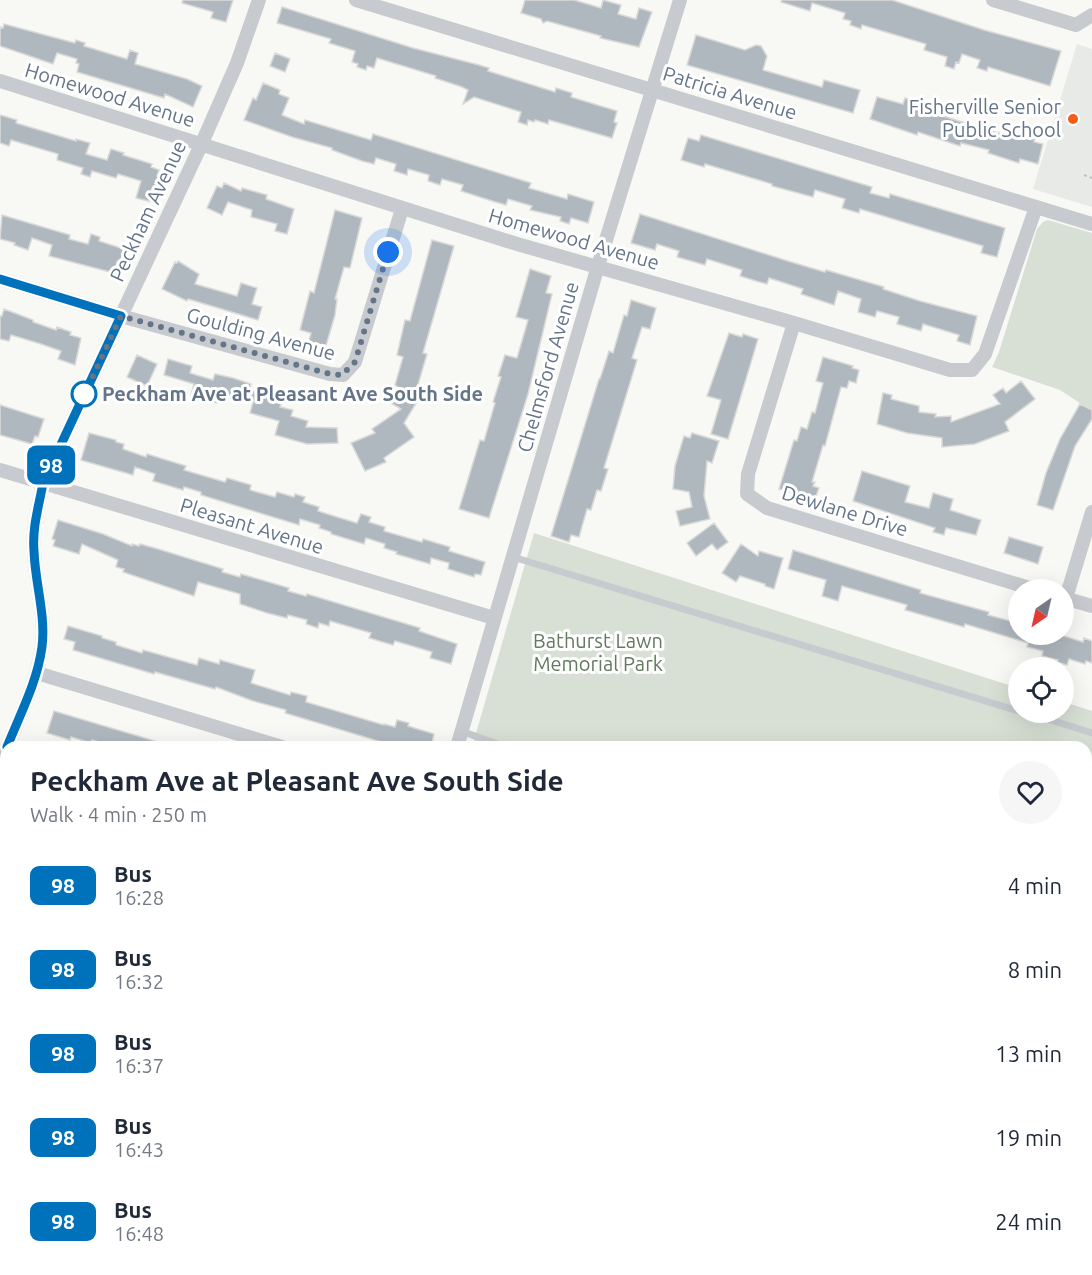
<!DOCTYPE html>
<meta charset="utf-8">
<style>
:root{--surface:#fff;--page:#f6f6f7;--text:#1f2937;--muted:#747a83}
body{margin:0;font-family:Ubuntu,sans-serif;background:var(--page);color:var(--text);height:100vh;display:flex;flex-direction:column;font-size:22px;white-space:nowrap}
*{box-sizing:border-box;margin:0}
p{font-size:20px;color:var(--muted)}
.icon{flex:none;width:33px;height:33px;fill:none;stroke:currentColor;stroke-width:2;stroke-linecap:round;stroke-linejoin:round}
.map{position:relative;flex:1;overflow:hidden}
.sheet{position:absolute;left:0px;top:741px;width:1092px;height:534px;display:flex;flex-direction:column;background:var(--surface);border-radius:18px 18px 0 0;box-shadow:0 6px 24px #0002}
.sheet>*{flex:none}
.badge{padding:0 12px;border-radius:9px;font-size:21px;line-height:39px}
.needle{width:39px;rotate:214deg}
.buttons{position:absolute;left:1008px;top:579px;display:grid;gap:12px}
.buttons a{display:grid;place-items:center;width:66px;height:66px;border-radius:50%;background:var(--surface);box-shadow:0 6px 24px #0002;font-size:30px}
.you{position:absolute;width:30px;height:30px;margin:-15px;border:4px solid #fff;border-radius:50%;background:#1a73e8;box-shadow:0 0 0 9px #1a73e833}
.map>.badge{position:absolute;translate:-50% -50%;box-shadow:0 0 0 3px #fff}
.round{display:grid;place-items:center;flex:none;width:63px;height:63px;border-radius:32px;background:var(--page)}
.head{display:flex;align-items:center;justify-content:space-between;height:102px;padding:0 30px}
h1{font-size:28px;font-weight:600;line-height:45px}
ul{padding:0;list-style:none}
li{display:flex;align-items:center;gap:18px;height:84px;padding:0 30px}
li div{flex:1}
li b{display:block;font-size:22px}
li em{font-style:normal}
li .badge{min-width:66px;font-weight:700;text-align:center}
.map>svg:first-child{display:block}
.built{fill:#e8eae8}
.green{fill:#d8e0d5}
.building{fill:#b0b8bf;stroke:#d9dad7;stroke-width:1.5}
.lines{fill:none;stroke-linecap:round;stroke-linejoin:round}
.path{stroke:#c0c2c5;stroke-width:2;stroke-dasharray:3 3;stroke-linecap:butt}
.lane{stroke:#c7cbcf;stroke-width:7}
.street{stroke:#c7cbcf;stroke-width:14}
.line-casing{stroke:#fff;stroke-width:14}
.line{stroke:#0072bc;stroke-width:9}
.walk{stroke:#647589;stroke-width:6;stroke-dasharray:0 10.8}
.poi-dot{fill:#f55e18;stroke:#fff;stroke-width:2}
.stop-dot{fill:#fff;stroke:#0072bc;stroke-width:3}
.labels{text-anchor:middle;stroke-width:6;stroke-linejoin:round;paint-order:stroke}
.street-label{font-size:20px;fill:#647589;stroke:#fff}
.poi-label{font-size:20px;fill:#647589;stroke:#fff;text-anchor:end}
.stop-label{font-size:20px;font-weight:bold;fill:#647589;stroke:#fff;text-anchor:start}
.park-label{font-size:20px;fill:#637a5f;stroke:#fff}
</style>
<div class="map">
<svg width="1092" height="1275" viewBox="0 0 1092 1275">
<rect width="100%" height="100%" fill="#f8f8f5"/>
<path class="built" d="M 1077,44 L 1092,49 L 1092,207 L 1033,189 Z"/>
<path class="green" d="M 1048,220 L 1092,233 L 1092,411 L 1060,390 L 992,367 L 999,352 L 1037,229 L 1043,222 Z
M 534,533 L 1018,688 L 1018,712 L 1064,712 L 1064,702 L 1092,711 L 1092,1086 L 1086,1084 L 1086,747 L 472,747 Z"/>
<path class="building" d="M 183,0 L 233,0 L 226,22 L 211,18 L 213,12 L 182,3 Z
M 525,0 L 574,0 L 601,8 L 603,0 L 621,5 L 618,14 L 636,19 L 639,8 L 652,12 L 639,47 L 600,38 L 601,36 L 547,21 L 543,23 L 541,19 L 521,13 Z
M 782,0 L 892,0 L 984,30 L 1061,51 L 1050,86 L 988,67 L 987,71 L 977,68 L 980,60 L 962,54 L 959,63 L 956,62 L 954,69 L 945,66 L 947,57 L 924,50 L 926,44 L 862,25 L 861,29 L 850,25 L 851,21 L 843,19 L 845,13 L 812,3 L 810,11 L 781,2 Z
M 282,7 L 413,48 L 479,65 L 489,68 L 488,71 L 555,92 L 556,88 L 572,93 L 571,97 L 617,111 L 614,122 L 617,123 L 612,138 L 549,120 L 548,124 L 535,120 L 534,122 L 528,120 L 527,125 L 518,122 L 521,112 L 474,97 L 463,104 L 468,90 L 462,87 L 435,78 L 436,76 L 377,58 L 374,68 L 367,66 L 366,70 L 357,67 L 358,64 L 352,62 L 355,51 L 329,43 L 331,39 L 277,23 Z
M 4,24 L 75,43 L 76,40 L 85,43 L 84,46 L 127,59 L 130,50 L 138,53 L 135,64 L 187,79 L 202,86 L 193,107 L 165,94 L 164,98 L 77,72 L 79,64 L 76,63 L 77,59 L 57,53 L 53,64 L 0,46 L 0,27 L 3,28 Z
M 696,35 L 745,50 L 756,45 L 761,46 L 767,56 L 763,70 L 822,87 L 824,80 L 860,90 L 853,113 L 687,65 Z
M 275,53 L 290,59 L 285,72 L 270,66 Z
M 263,83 L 280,90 L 279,94 L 289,98 L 282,115 L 304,124 L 305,120 L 371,140 L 373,134 L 531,183 L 529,188 L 567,199 L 568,194 L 594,202 L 588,223 L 571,218 L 569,224 L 560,221 L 561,217 L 530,210 L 532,206 L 508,199 L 506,205 L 489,200 L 461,191 L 463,185 L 442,179 L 440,185 L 428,181 L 429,175 L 408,169 L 407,175 L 394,171 L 396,164 L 376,158 L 374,164 L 362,161 L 332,150 L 332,148 L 292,137 L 244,120 L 253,98 L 256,100 Z
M 877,97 L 903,104 L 905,98 L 920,103 L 919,108 L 983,129 L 1012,136 L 1012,134 L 1035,138 L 1034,142 L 1043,144 L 1038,164 L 1020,159 L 1019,163 L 988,153 L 989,150 L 961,143 L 960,146 L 918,132 L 917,135 L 870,119 Z
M 0,115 L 17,120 L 16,123 L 76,141 L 76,139 L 90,143 L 86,154 L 107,160 L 111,149 L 124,153 L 123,155 L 152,164 L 151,167 L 159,170 L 157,176 L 160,177 L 152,202 L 136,198 L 141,181 L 118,174 L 116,178 L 92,171 L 90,177 L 81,174 L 83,168 L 57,160 L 58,154 L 11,140 L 9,146 L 0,143 Z
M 701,135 L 872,187 L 870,193 L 889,198 L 890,194 L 1005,228 L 997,257 L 981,253 L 983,246 L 860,209 L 859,213 L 842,208 L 845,199 L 815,190 L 813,197 L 772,186 L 772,184 L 732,172 L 705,164 L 704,167 L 681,160 L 688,138 L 699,141 Z
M 224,183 L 241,191 L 242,188 L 267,195 L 266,199 L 294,209 L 287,234 L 275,231 L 277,224 L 251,217 L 252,210 L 228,202 L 222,215 L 207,208 L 217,186 L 222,188 Z
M 335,210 L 362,218 L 350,268 L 344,267 L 335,299 L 337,299 L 335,315 L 325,349 L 308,344 L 311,333 L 300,330 L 310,291 L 314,293 Z
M 640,214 L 791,262 L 825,272 L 826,270 L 884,287 L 883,289 L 920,301 L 977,316 L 970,345 L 957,341 L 959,335 L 923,324 L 921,331 L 897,324 L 899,317 L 877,311 L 875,317 L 858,312 L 861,299 L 838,291 L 834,305 L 801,294 L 803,289 L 769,278 L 767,284 L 756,281 L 740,276 L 742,270 L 707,259 L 705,265 L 677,257 L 679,251 L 657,244 L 655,250 L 631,243 Z
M 2,215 L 70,235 L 69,239 L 88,244 L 91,234 L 100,237 L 99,241 L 124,249 L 120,263 L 117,262 L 114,273 L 49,256 L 52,245 L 32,238 L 28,250 L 14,245 L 15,243 L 0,239 Z
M 432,240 L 454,246 L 423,353 L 427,354 L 417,388 L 423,392 L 404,423 L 414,437 L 384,458 L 386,462 L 365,471 L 351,443 L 375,433 L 372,429 L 401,409 L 391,403 L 399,388 L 395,385 L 403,357 L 397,355 L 405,320 L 410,321 Z
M 178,261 L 199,274 L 195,284 L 237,296 L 241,283 L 257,288 L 252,304 L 262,307 L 258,320 L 188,299 L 187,301 L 162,289 L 175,262 L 177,263 Z
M 530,269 L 551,276 L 546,293 L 552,294 L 528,394 L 489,518 L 459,509 L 480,440 L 484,441 L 495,403 L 493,402 L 501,377 L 498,376 L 505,355 L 517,358 L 528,320 L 516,317 Z
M 631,300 L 656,308 L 650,329 L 642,327 L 632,358 L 637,360 L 604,468 L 608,469 L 601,491 L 597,490 L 591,510 L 587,509 L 579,537 L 571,535 L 569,542 L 551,536 L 599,379 L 600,379 L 609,351 L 613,353 L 624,315 L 627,316 Z
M 4,309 L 33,320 L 33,322 L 56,330 L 57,327 L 71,332 L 70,335 L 81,338 L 75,365 L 58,359 L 61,351 L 41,344 L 11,335 L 9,341 L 0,339 L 0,316 L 2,316 Z
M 729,333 L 742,337 L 743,334 L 758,339 L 728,439 L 711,434 L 721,400 L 707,396 Z
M 137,355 L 157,364 L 147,386 L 127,377 Z
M 823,357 L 853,366 L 852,368 L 859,370 L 856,383 L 849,381 L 847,388 L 841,387 L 825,446 L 823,445 L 812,482 L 815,482 L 813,486 L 819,488 L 815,499 L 779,489 L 794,440 L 797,441 L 801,427 L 807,429 L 812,412 L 815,413 L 823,383 L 816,381 Z
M 168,359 L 192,366 L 190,373 L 213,380 L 215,374 L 233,378 L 251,384 L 250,390 L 273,397 L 274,391 L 284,394 L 280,407 L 293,410 L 291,416 L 308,421 L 306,427 L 337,428 L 338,443 L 307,444 L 275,435 L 279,421 L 250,413 L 253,402 L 220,392 L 217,403 L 191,395 L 194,384 L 164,375 Z
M 1021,381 L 1035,399 L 1005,422 L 1009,431 L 975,444 L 942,447 L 942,438 L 907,433 L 877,424 L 883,393 L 892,395 L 891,399 L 919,406 L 919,412 L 936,414 L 935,417 L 951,416 L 951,422 L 1000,404 L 993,395 L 1003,388 L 1006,393 Z
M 1080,404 L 1092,410 L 1092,419 L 1075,446 L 1053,510 L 1037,505 L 1046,473 L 1060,439 Z
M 0,405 L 44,419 L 38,437 L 35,436 L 32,444 L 0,435 Z
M 89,433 L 116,440 L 116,442 L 124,444 L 123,449 L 146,457 L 147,454 L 186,466 L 184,470 L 225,482 L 227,478 L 251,485 L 250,490 L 275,497 L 277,492 L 294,497 L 295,494 L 305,497 L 303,502 L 319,507 L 318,511 L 337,517 L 357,523 L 361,514 L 371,517 L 369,522 L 385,527 L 384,531 L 422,542 L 423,539 L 450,547 L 449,551 L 485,562 L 481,575 L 475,574 L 474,577 L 448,569 L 449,563 L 431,558 L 430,564 L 396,554 L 397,552 L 384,548 L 385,544 L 366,538 L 364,544 L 331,534 L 331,532 L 319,528 L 320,525 L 300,519 L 299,525 L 201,495 L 201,492 L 184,487 L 183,490 L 153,481 L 155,474 L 135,467 L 133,475 L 84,461 L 81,460 Z
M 692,433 L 719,441 L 712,463 L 707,461 L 704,496 L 710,519 L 680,526 L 676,511 L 692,507 L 689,492 L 673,489 L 675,466 L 684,436 L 690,438 Z
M 862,471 L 910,486 L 905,502 L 929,508 L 933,493 L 953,499 L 950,510 L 981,520 L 976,535 L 946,528 L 944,535 L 933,532 L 935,528 L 853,501 Z
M 58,520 L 103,534 L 132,546 L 132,544 L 139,546 L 140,544 L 158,549 L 223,569 L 222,572 L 240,577 L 241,574 L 289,588 L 288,591 L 306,596 L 307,594 L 420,628 L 419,631 L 457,644 L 451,664 L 430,658 L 432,652 L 395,641 L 393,645 L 369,638 L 371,633 L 330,621 L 329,626 L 319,623 L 318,628 L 306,624 L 307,620 L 288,615 L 287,618 L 267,613 L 240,604 L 240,594 L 198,582 L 194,596 L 123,572 L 124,569 L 116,567 L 118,560 L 82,544 L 79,554 L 53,546 L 55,540 L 52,539 Z
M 714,523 L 728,542 L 717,550 L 712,544 L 696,556 L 687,543 Z
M 1009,537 L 1043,547 L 1038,564 L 1004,553 Z
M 741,544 L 758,556 L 759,551 L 783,558 L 774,589 L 765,586 L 765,584 L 740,576 L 736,582 L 722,573 Z
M 793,550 L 921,590 L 920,593 L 989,612 L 988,615 L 1018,623 L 1018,634 L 1058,634 L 1083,642 L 1084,638 L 1092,641 L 1092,663 L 1086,661 L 1085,664 L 1069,659 L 1067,665 L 1057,662 L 1058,660 L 1042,656 L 1043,651 L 1027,647 L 1028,643 L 965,624 L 964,627 L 905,610 L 907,605 L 842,586 L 838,601 L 822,596 L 826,580 L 788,569 Z
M 68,626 L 102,636 L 102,638 L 116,642 L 116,645 L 142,653 L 143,650 L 197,665 L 199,658 L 219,664 L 220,660 L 255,670 L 251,683 L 290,695 L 291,692 L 307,696 L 306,702 L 384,725 L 384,724 L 395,727 L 397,720 L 409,723 L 408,726 L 434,734 L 431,747 L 398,747 L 285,713 L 286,710 L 253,701 L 216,687 L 215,689 L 155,672 L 154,674 L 73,650 L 75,642 L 64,639 Z
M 54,711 L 165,744 L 165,747 L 115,747 L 92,740 L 91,743 L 71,737 L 70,740 L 47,733 Z"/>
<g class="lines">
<path class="path" d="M 1084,175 L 1092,178"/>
<path class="lane" d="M 513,557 L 1018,711
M 1025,712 L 1092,733
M 461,731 L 506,747
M 1086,945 L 1092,947"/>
<path class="street" d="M 356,0 L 1092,224
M 993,0 L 1076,25 L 1092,15
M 0,81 L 517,244 L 794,323 L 950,370 L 972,370 L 985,354 L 1036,207
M 0,279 L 121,316 L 330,374 L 343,375 L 355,362 L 402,209
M 794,323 L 748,474 L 747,494 L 767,508 L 1036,590
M 0,470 L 494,618
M 1064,598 L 1092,606
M 1066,598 L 1092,512
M 37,673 L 282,747
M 7,747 C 20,715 37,682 42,647 C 46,615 35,583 34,551 C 32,527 39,506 43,483 L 202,143 L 237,63 L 259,0
M 457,747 L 598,266 L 680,0
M 0,763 L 6,749
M 0,847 L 6,849
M 0,1167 L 6,1170
M 1086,1187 L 1092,1188
M 172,1275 L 175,1269
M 375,1275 L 379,1269
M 580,1275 L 584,1269
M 774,1275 L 777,1269
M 960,1275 L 963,1269"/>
</g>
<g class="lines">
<defs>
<path id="line" d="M 0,279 L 121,316 L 43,483 C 39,506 32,527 34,551 C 35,583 46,615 42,647 C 37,683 20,714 7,747"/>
</defs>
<use href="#line" class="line-casing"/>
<use href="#line" class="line"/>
<path class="walk" d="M 84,394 L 82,400 L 121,316 L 330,374 L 342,375 L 355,362 L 388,252"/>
</g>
<circle class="poi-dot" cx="1073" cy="119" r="6"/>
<circle class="stop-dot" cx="84" cy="394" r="12"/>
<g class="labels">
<g class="street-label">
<text transform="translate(730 93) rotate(17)" y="7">Patricia Avenue</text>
<text transform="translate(110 95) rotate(17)" y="7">Homewood Avenue</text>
<text transform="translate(148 211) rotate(-65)" y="7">Peckham Avenue</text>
<text transform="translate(574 239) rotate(16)" y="7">Homewood Avenue</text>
<text transform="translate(261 334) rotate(15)" y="7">Goulding Avenue</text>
<text transform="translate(548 367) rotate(-74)" y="7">Chelmsford Avenue</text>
<text transform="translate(845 511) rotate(17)" y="7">Dewlane Drive</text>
<text transform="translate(252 526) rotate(17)" y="7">Pleasant Avenue</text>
</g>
<g class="poi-label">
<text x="1061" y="114">Fisherville Senior<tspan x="1061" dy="23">Public School</tspan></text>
</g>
<g class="stop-label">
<text x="102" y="401">Peckham Ave at Pleasant Ave South Side</text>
</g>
<g class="park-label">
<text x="598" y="648">Bathurst Lawn<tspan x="598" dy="23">Memorial Park</tspan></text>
</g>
</g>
</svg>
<div class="buttons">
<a><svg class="needle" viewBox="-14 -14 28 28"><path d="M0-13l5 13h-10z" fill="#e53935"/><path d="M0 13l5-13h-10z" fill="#747a83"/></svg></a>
<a><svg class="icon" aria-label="locate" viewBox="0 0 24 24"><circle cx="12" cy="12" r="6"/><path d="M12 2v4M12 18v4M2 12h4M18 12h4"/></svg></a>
</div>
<div class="you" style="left:388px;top:252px"></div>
<b class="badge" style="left:51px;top:465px;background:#0072bc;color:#fff">98</b>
<section class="sheet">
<div class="head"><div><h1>Peckham Ave at Pleasant Ave South Side</h1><p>Walk · 4 min · 250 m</p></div><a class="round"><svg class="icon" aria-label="heart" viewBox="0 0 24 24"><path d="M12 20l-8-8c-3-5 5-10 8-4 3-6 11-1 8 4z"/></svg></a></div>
<ul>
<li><span class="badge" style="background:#0072bc;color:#fff">98</span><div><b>Bus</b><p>16:28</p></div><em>4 min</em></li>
<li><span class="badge" style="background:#0072bc;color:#fff">98</span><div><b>Bus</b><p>16:32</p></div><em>8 min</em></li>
<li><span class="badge" style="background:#0072bc;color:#fff">98</span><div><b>Bus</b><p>16:37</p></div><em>13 min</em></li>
<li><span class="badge" style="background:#0072bc;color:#fff">98</span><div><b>Bus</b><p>16:43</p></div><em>19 min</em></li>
<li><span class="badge" style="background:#0072bc;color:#fff">98</span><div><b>Bus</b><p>16:48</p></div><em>24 min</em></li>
</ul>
</section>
</div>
